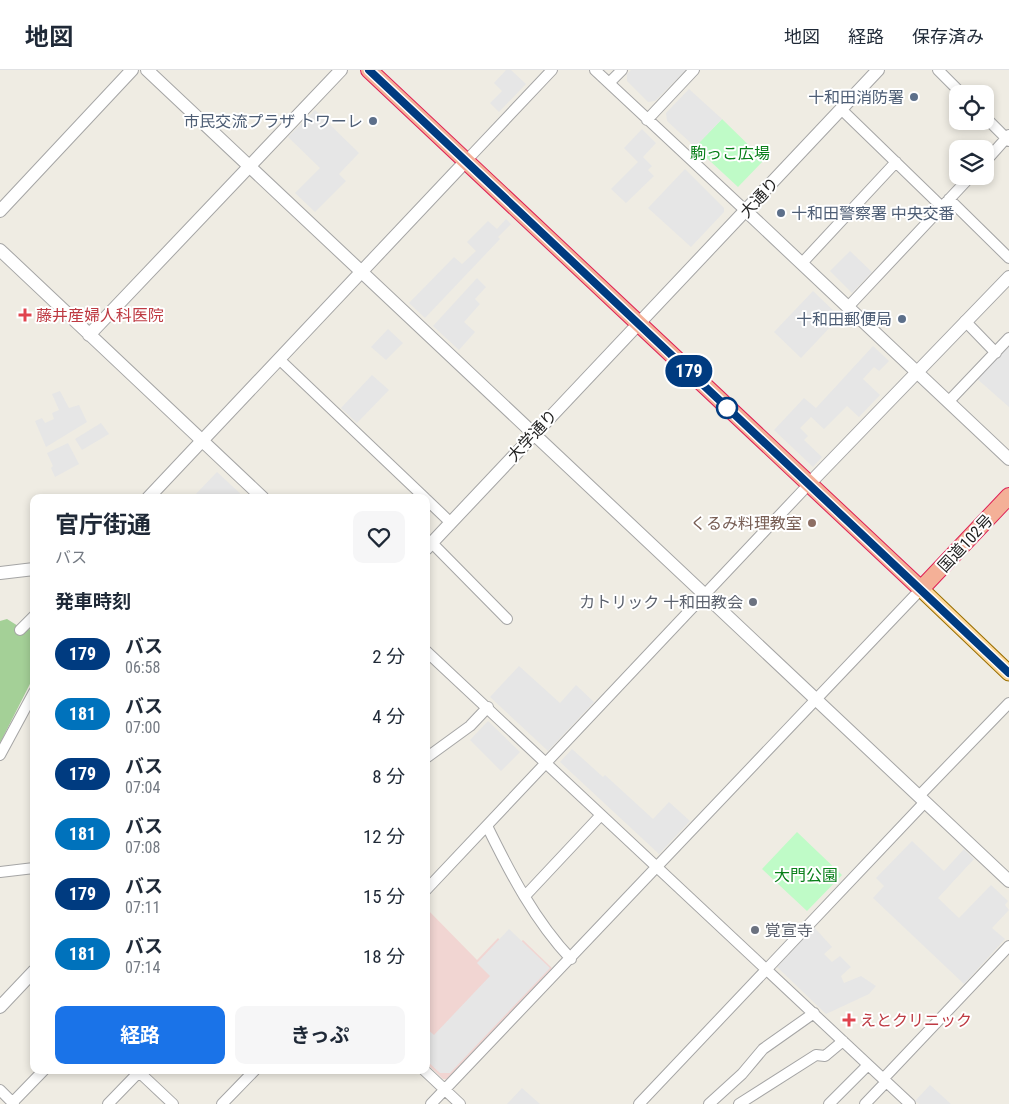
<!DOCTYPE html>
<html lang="ja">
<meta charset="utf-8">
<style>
:root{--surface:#fff;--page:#f6f6f7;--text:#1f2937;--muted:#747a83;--line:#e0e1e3;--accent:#1a73e8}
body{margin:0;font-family:"Roboto Condensed","Noto Sans JP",sans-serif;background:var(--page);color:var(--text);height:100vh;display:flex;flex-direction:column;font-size:19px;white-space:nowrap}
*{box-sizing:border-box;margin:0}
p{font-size:16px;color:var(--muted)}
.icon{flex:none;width:28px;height:28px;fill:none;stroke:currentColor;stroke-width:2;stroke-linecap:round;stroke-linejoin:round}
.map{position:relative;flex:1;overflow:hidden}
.side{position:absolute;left:30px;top:424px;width:400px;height:580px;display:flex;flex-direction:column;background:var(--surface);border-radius:10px;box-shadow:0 2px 8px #0003}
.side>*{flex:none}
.badge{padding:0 10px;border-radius:16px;font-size:18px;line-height:32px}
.buttons{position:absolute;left:949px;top:15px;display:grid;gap:10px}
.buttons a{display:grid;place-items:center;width:45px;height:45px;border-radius:10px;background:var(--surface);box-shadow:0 2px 8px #0003;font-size:25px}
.map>.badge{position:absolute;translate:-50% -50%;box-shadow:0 0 0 2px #fff}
h2{padding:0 25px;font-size:19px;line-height:45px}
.round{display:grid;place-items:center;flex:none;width:52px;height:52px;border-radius:10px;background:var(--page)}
.summary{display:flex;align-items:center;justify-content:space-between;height:85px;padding:0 25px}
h1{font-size:24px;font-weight:700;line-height:38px}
.action{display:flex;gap:10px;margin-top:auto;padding:10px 25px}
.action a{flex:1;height:58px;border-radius:10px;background:var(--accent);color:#fff;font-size:20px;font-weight:700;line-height:58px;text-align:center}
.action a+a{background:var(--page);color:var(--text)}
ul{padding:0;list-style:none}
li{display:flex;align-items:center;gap:15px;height:60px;padding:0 25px}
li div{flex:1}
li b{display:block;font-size:19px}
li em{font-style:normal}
li .badge{min-width:55px;font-weight:700;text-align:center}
header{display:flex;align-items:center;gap:30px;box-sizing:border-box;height:70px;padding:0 25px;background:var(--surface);border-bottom:1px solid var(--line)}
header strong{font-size:24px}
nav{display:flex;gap:28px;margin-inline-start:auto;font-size:18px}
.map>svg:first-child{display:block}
.commercial{fill:#f1d5d2}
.forest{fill:#a4d097}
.park{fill:#bffbc7}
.parking{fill:#e6e6e6}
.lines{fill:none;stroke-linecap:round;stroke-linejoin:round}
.minor-casing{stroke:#a5a5a5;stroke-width:12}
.tertiary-casing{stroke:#a5a5a5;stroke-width:14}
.primary-casing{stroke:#986e00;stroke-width:17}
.trunk-casing{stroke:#df1f56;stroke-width:18}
.minor{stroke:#fff;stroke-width:10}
.tertiary{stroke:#fff;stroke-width:12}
.primary{stroke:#fed899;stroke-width:15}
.trunk{stroke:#f4b097;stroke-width:16}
.line-casing{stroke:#fff;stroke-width:11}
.line{stroke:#003b80;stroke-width:8}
.service-dot{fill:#5c6f8a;stroke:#fff;stroke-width:2}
.health-dot{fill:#e0444e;stroke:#fff;stroke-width:2}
.stop-dot{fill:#fff;stroke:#003b80;stroke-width:2.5}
.education-dot{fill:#8d6e63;stroke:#fff;stroke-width:2}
.worship-dot{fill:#6b7280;stroke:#fff;stroke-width:2}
.labels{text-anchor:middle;stroke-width:4;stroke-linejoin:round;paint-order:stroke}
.service-label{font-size:16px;fill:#4e5e75;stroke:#fff;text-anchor:end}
.park-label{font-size:16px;fill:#087f19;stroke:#fff}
.street-label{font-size:16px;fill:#1e1e1e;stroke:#fff}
.health-label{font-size:16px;fill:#be3a42;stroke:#fff;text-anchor:start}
.education-label{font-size:16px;fill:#785e54;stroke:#fff;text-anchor:end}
.worship-label{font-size:16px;fill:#5b616d;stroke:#fff;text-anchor:end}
</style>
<header>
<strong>地図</strong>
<nav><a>地図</a><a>経路</a><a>保存済み</a></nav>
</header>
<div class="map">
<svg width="1009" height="1034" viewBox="0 0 1009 1034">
<rect width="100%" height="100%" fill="#efece3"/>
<path class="commercial" d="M 426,838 L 477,890 L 498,868 L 510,881 L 523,870 L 552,898 L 448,1009 L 443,1009 L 426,993 Z"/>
<path class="forest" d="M 7,549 L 26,561 L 34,557 L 34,606 L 0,673 L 0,551 Z"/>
<path class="park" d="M 722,49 L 764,90 L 738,117 L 695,77 Z
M 797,762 L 842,805 L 807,841 L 762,799 Z"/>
<path class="parking" d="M 506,0 L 511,0 L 526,14 L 499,42 L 490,33 L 502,21 L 494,13 Z
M 631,0 L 686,0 L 655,31 L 648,32 L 627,11 L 627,4 Z
M 689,19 L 722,49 L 695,77 L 667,51 L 666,43 Z
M 315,40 L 359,83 L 339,104 L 346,111 L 315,142 L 295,123 L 320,98 L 288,67 Z
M 642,59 L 656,73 L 643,87 L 652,96 L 648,100 L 654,106 L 626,133 L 611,119 L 638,92 L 624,78 Z
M 685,99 L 724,138 L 724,142 L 691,177 L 648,138 Z
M 506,149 L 511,154 L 498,167 L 500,169 L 425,248 L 409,233 L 454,187 L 462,194 L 476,181 L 467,172 L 488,151 L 497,159 Z
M 850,181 L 872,202 L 852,223 L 830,201 Z
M 477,208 L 486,217 L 475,229 L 480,234 L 464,252 L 475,262 L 459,280 L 433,256 Z
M 813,221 L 837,244 L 831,249 L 834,253 L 801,288 L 774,262 Z
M 388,259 L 403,273 L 386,290 L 371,277 Z
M 1009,270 L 1009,337 L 975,307 Z
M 873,276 L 889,291 L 879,301 L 874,297 L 863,309 L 880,325 L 859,347 L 847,336 L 824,359 L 811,347 L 800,358 L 808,366 L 804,370 L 822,387 L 813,397 L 774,360 L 804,328 L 816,338 Z
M 372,305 L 389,320 L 357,353 L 341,338 Z
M 60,321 L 69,338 L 79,335 L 87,352 L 46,377 L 35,351 L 42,348 L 45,353 L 54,349 L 52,343 L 59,340 L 52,324 Z
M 101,353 L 109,364 L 82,380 L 75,369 Z
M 68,373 L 79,394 L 55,407 L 51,398 L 53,396 L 47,383 Z
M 217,402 L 244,427 L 193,427 Z
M 519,596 L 560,633 L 576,615 L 594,632 L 548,681 L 490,627 Z
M 488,651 L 520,682 L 501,701 L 470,670 Z
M 572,679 L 603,707 L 605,705 L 653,749 L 669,732 L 690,751 L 659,784 L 560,692 Z
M 912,771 L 944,801 L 964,779 L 974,789 L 938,828 L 959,848 L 991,815 L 1008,831 L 1005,835 L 1009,840 L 992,858 L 1005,869 L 964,914 L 873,828 L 884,816 L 876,808 Z
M 814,857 L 832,877 L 824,884 L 832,892 L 840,886 L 851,897 L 841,906 L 844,913 L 861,906 L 876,916 L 869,924 L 826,944 L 777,897 Z
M 509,859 L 550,898 L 450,1003 L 440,1003 L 426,990 L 426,958 L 434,965 L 490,906 L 477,893 Z
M 930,1015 L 951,1034 L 919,1034 L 915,1031 Z
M 522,1018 L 540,1034 L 507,1034 Z"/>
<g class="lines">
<defs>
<path id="minor" d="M 595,0 L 746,141
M 938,0 L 962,24
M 609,13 L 622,0
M 841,39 L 942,137
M 985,47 L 1009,71
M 647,50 L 694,0
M 465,92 L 552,0
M 985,92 L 1009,65
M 949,129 L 1009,188
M 803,192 L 896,92
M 848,237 L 971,106
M 965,251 L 996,283
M 280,290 L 425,428
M 949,331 L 1009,268
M 426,429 L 451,453
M 432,473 L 507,549
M 20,560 L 34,546
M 426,581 L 910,1034
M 0,685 L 34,622
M 426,688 L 470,656 L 488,637
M 919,726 L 1009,633
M 487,756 C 510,803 535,851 571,889
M 0,802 L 34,798
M 426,820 L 809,414
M 525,826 L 601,745
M 424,1000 L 460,1034
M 883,1009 L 1009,876
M 0,1020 L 14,1034
M 13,1032 L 44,1000
M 108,1034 L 139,1002 L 173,1034
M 222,1034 L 255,1000
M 431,1034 L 921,519
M 639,1034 L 925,732
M 709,1034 L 742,1004 L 763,979 L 814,943
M 739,1034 L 816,985 L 825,986 L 843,971
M 829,1034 L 868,995
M 865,1034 L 886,1012"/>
<path id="tertiary" d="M 147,0 L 1009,811
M 0,141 L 132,0
M 746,141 L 1009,389
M 0,180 L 263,428
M 89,265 L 341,0
M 809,414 L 1009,207
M 148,428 L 465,92
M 426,479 C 576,318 727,159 878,0
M 0,503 L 34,499
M 0,937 L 34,901"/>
<path id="primary" d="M 921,519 L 1009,603"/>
<path id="trunk" d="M 369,0 L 921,519 L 1009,426"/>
</defs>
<use href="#minor" class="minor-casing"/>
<use href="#tertiary" class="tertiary-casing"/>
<use href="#primary" class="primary-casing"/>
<use href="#trunk" class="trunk-casing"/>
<use href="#minor" class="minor"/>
<use href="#tertiary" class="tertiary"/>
<use href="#primary" class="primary"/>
<use href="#trunk" class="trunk"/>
</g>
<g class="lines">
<defs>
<path id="line" d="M 369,0 L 1009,603"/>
</defs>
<use href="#line" class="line-casing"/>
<use href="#line" class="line"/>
</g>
<g class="service-dot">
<circle cx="914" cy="27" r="5"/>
<circle cx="373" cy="51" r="5"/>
<circle cx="781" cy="143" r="5"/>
<circle cx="902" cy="249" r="5"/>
</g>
<g class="health-dot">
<path d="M22.5 237.5h5v5h5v5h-5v5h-5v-5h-5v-5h5z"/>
<path d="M846.5 942.5h5v5h5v5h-5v5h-5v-5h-5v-5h5z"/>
</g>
<circle class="stop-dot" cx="727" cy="338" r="10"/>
<circle class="education-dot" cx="812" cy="453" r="5"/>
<g class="worship-dot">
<circle cx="753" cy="532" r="5"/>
<circle cx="755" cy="860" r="5"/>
</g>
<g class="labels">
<g class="service-label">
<text x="904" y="33">十和田消防署</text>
<text x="363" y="57">市民交流プラザ トワーレ</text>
<text x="791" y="149" text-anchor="start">十和田警察署 中央交番</text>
<text x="892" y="255">十和田郵便局</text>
</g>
<g class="park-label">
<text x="730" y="89">駒っこ広場</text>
<text x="806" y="811">大門公園</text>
</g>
<g class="street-label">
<text transform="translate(759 127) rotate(-47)" y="6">大通り</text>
<text transform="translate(532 365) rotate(-47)" y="6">大学通り</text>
<text transform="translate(965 473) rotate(-47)" y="6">国道102号</text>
</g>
<g class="health-label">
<text x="36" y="251">藤井産婦人科医院</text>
<text x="860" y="956">えとクリニック</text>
</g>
<g class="education-label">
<text x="802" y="459">くるみ料理教室</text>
</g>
<g class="worship-label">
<text x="743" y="538">カトリック 十和田教会</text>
<text x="765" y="866" text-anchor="start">覚宣寺</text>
</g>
</g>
</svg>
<div class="buttons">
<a><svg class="icon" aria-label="locate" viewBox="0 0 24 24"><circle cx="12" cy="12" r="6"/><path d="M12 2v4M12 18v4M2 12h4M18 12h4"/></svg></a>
<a><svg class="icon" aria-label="layers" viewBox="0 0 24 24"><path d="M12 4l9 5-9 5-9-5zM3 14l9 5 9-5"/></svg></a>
</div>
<b class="badge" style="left:689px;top:301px;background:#003b80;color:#fff">179</b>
<section class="side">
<div class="summary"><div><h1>官庁街通</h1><p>バス</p></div><a class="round"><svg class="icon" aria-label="heart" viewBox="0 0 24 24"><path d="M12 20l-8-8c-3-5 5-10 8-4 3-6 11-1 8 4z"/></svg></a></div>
<h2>発車時刻</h2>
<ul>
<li><span class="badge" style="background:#003b80;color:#fff">179</span><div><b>バス</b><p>06:58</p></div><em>2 分</em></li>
<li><span class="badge" style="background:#0072bc;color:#fff">181</span><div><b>バス</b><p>07:00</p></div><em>4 分</em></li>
<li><span class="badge" style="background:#003b80;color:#fff">179</span><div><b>バス</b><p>07:04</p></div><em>8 分</em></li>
<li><span class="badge" style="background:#0072bc;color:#fff">181</span><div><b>バス</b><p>07:08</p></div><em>12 分</em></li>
<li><span class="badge" style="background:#003b80;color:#fff">179</span><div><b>バス</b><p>07:11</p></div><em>15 分</em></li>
<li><span class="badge" style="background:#0072bc;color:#fff">181</span><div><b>バス</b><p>07:14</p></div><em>18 分</em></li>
</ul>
<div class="action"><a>経路</a><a>きっぷ</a></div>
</section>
</div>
